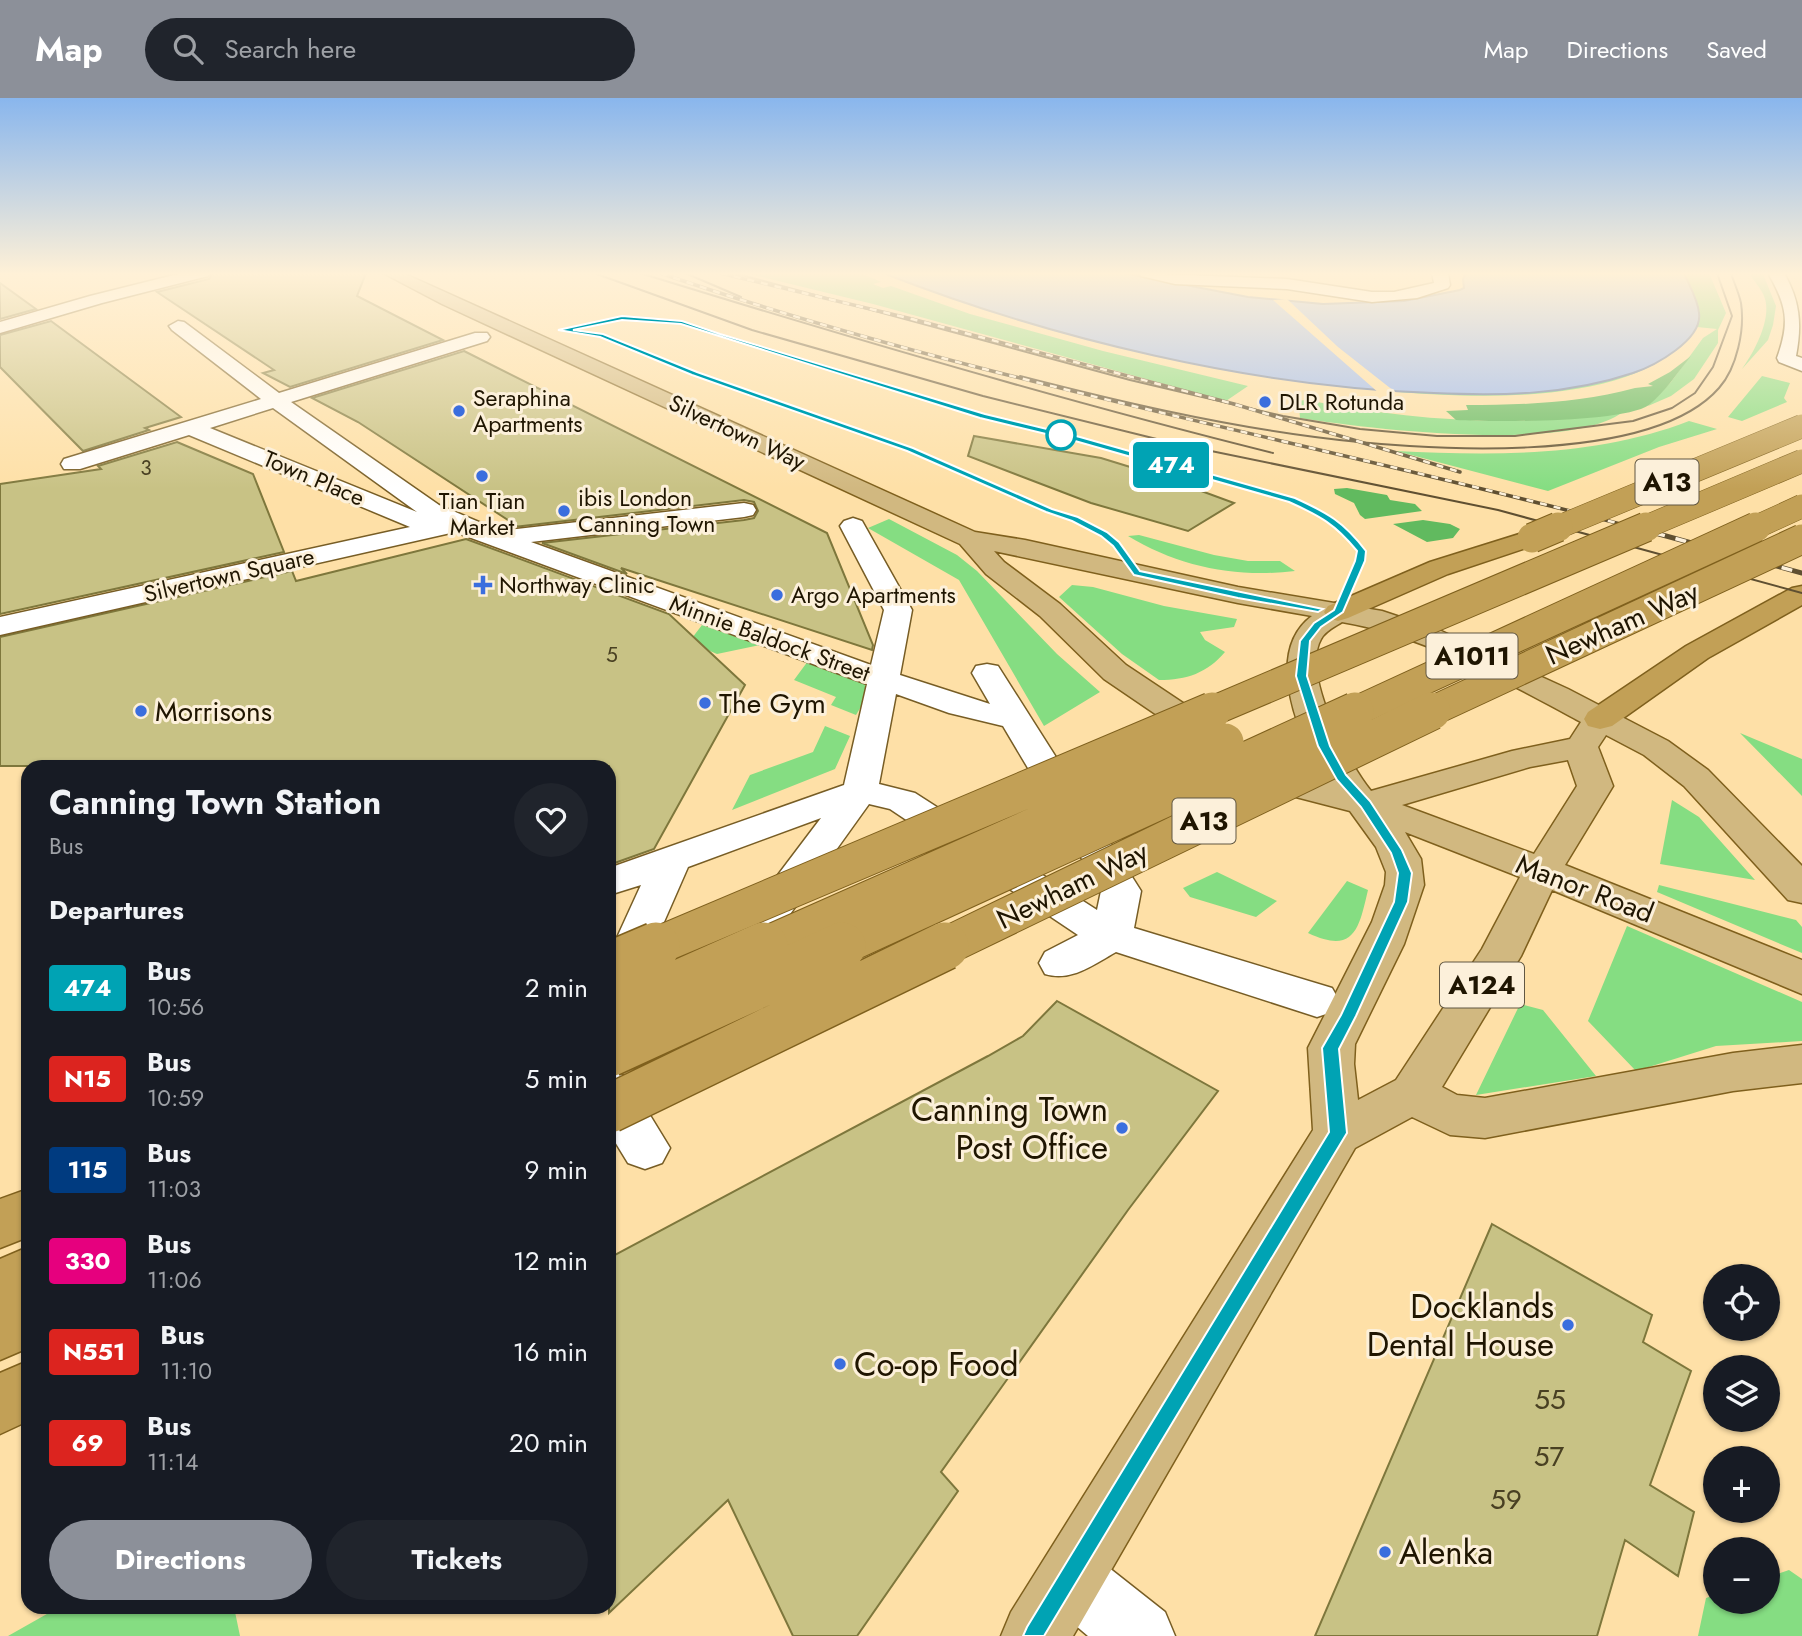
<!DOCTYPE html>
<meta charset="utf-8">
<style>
:root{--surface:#171b24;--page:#20242c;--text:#f1f3f6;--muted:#9ea1a6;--accent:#8c9099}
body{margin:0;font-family:Jost,sans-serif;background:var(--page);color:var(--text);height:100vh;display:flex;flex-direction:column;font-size:26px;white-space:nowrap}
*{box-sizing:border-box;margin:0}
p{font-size:23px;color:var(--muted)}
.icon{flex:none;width:38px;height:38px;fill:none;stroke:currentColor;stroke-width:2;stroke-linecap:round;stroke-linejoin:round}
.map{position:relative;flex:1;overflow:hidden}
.side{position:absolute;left:21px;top:662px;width:595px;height:854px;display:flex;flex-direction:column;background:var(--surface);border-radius:21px;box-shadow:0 2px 5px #0004}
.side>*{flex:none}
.badge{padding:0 14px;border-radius:5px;font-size:24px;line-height:46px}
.buttons{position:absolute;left:1703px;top:1166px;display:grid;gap:14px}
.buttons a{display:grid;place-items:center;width:77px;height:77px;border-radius:50%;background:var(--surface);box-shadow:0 2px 5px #0004;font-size:35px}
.map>.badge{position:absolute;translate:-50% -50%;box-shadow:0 0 0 4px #fff}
h2{padding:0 28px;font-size:26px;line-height:63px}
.round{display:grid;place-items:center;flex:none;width:74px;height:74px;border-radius:37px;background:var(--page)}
.overview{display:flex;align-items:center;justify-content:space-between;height:119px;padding:0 28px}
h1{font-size:33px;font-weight:700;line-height:52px}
.button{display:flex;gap:14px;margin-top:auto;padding:14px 28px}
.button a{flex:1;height:80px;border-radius:42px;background:var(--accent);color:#fff;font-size:28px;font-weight:700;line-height:80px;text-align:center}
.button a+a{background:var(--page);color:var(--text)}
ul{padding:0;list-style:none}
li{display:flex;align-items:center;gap:21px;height:91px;padding:0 28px}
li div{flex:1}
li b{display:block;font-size:26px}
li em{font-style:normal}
li .badge{min-width:77px;font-weight:700;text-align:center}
header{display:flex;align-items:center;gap:42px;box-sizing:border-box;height:98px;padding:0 35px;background:var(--accent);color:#fff}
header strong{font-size:33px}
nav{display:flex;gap:38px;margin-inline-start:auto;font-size:24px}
.search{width:490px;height:63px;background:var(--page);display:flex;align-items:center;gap:18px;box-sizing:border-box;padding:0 24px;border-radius:38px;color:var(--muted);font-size:26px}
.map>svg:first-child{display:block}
.green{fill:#85dd82}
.forest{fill:#61ba5f}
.water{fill:#9ab9f4;stroke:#7588ab;stroke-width:2}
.pier{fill:#fee0a7}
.building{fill:#c8c285;stroke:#7e773c;stroke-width:2}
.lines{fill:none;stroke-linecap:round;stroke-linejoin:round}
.pedestrian-casing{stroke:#775d25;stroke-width:3}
.minor-casing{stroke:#775d25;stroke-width:3}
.tertiary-casing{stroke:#775d25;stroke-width:3}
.primary-casing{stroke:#7f601d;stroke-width:3}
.trunk-casing{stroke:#7f601d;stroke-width:3}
.pedestrian{fill:#fff;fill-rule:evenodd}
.minor{fill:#fff;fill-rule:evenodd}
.tertiary{fill:#fff;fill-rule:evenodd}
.primary{fill:#d1b880;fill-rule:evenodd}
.trunk{fill:#c2a056;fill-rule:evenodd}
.tram{stroke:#5f4f31;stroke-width:2}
.rail-far1-casing{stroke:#5f4f31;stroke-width:3.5}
.rail-casing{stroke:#5f4f31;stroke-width:5}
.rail-far1{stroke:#fcf0da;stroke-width:2.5;stroke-dasharray:7;stroke-linecap:butt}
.rail{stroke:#fcf0da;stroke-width:3.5;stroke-dasharray:11;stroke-linecap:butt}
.trunk-bridge-far3-casing{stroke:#7f601d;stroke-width:24;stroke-linecap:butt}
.trunk-bridge-far2-casing{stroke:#7f601d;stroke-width:31;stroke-linecap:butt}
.trunk-bridge-far1-casing{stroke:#7f601d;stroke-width:39;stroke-linecap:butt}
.trunk-bridge-casing{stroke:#7f601d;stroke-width:50;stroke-linecap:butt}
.trunk-bridge-far3{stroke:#c2a056;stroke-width:23}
.trunk-bridge-far2{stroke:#c2a056;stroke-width:29}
.trunk-bridge-far1{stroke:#c2a056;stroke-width:37}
.trunk-bridge{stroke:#c2a056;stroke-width:47}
.line{fill:#00a3b4;stroke:#fff;stroke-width:2}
.poi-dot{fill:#3b6ede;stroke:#fcf0da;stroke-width:2.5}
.stop-dot{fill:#fff;stroke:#00a3b4;stroke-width:3.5}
.labels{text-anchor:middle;stroke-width:6;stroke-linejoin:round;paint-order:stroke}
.far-number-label{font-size:21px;fill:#494022}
.far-poi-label{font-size:23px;fill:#1f1501;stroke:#fcf0da;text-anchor:start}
.far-street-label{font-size:23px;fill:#1f1501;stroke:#fcf0da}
.shield{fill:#fcf0da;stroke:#615742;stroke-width:2}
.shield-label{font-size:26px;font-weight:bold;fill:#1f1501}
.street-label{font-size:28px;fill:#1f1501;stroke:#fcf0da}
.poi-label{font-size:28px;fill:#1f1501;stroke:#fcf0da;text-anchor:start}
.near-number-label{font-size:28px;fill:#494022}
.near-poi-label{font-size:33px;fill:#1f1501;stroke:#fcf0da;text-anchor:end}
</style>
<header>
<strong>Map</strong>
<div class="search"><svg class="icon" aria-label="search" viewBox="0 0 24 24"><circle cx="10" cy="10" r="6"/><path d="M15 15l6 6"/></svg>Search here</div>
<nav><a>Map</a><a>Directions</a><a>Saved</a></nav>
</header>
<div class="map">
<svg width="1802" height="1538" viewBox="0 0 1802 1538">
<rect width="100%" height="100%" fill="#fee0a7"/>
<path class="green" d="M 745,175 L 861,175 L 881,184 L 873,186 L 883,190 L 891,188 L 970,216 L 1103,253 L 1248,288 L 1226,303 L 873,206 Z
M 1651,175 L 1709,175 L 1726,215 L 1718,232 L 1718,245 L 1694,281 L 1671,298 L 1648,308 L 1671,284 L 1703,240 L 1717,231 L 1697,229 C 1633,323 1417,297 1319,286 L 1531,288 Z
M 1750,175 L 1763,176 L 1776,208 L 1773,227 L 1768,242 L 1742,271 C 1754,254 1773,220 1764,198 C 1761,190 1753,183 1750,175 Z
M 1762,278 L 1790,285 L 1784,300 L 1787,304 L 1742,323 L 1728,319 Z
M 1307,302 C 1412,323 1517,330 1623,314 C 1568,355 1369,331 1300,320 L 1299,309 L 1293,303 Z
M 1689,323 L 1717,331 L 1659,349 L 1548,393 L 1396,353 C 1494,358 1596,359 1689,323 Z
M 889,421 L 957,457 L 977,473 L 1057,556 L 1100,594 L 1044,628 L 959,482 L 868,430 Z
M 1139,437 L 1214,457 L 1248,463 L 1280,463 L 1295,473 C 1236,480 1179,469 1128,438 Z
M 1072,487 L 1093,489 L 1164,508 L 1237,521 L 1234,529 L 1200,534 L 1205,542 L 1225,554 C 1207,575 1187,582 1159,582 L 1122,556 L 1059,499 Z
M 702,527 L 760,547 L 717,556 L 689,544 Z
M 808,563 L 875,585 L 856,617 L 831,607 L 836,599 L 794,582 Z
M 825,628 L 850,638 L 835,671 L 732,712 L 750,677 L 813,654 Z
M 1740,635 L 1802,661 L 1802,698 Z
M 1672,702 L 1699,719 L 1755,782 L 1660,766 Z
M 1217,774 L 1277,803 L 1256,819 L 1190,799 L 1183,790 Z
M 1347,783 L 1368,792 C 1359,830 1355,857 1308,835 Z
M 1659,787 L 1796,822 L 1802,829 L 1802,855 L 1657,794 Z
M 1627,828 L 1802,904 L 1802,943 L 1716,948 L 1636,973 L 1588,923 Z
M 1520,906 L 1543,912 L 1596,978 L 1476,997 Z
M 1789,1472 L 1802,1481 L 1802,1538 L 1698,1538 L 1706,1500 L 1715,1497 L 1715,1503 L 1768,1503 L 1768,1479 Z
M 61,1508 L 234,1509 L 240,1538 L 8,1538 Z"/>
<path class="forest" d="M 1691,258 C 1678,274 1665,294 1649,307 C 1623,325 1491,324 1456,322 L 1446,313 L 1468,312 L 1466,307 C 1524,307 1579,305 1635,290 L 1653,288 L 1648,286 L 1670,274 Z
M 1347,390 L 1387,397 L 1390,402 L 1415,406 L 1422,413 L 1365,421 L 1360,417 L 1354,405 L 1335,396 L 1334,391 Z
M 1423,422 L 1450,426 L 1460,431 L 1453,440 L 1427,444 L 1393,426 Z"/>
<path class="water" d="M 883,175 L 1123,175 L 1248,199 L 1323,206 L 1404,203 L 1460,192 L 1464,190 L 1463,181 L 1466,175 L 1684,175 C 1689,187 1698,202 1699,215 C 1703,242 1654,268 1633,275 C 1567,297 1503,298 1434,295 C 1253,289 1052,241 883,175 Z"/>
<path class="pier" d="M 1287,201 L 1338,249 L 1399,297 L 1380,296 L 1273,202 Z"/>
<path class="building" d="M 212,175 L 366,175 L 357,198 L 443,242 L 290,289 L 263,275 L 274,272 L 157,194 L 209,181 Z
M 0,185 L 36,211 L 0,221 Z
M 51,223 L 181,319 L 145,330 L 149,332 L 83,353 L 0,269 L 0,237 Z
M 464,253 L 827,435 L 873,547 L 872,552 L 621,470 L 627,476 L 542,445 L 744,422 L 754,420 L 758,413 L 754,404 L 744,402 L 514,429 L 517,428 L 358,324 L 312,300 Z
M 974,338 L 1101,360 L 1166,380 L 1234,405 L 1188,433 L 1091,405 L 968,358 Z
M 177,344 L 253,376 L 284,454 L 0,516 L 0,386 L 101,371 L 98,368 Z
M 466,441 L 669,516 L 745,587 L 654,751 L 609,767 L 609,668 L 0,668 L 0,539 L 292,473 L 296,483 Z
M 1057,903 L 1218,993 L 1128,1112 L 941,1374 L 958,1393 L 857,1538 L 793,1538 L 728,1402 L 609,1515 L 609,1160 L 988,958 L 1023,938 Z
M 1492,1126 L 1652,1217 L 1643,1244 L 1691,1273 L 1650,1387 L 1694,1414 L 1678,1478 L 1625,1442 L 1597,1538 L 1315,1538 Z"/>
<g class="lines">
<defs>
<path id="pedestrian" d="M 1768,175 L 1784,175 C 1800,203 1802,226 1796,258 L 1802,260 L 1802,273 L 1779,264 L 1777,260 C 1790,224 1787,208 1768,175 Z
M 178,223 L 184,224 L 279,295 L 475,235 L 487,235 L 490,239 L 487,243 L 291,304 L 439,407 L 500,433 L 744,405 L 753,407 L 756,412 L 753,417 L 744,419 L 531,444 L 871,567 L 884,512 L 840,428 L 844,423 L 853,420 L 862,423 L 912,512 L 900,577 L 990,606 L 972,575 L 976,568 L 987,566 L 998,568 L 1141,793 L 1134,830 L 1332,890 L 1339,902 L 1332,914 L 1317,919 L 1116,854 C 1093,867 1071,884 1045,876 L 1039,865 L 1045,854 L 1078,837 L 890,711 L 869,706 L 745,879 L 730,884 L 715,879 L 709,868 L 821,720 L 688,769 L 636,888 L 621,893 L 609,889 L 609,857 L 641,787 L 609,797 L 609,770 L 844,687 L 867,586 L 455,434 L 0,537 L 0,519 L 410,429 L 189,337 L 80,371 L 64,371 L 61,366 L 64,361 L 261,301 L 172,232 L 169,228 ZM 273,310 L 280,315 L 417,414 L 210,330 ZM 896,596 L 949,615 L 1003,628 L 1101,793 L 1097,812 L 915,695 L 879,686 Z
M 609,973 L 626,978 L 670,1050 L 662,1065 L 645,1071 L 628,1065 L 609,1034 Z"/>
<path id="minor" d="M 1139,175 L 1287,181 L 1372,194 L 1394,194 L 1434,185 L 1432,175 L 1448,175 L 1450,187 L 1448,190 L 1417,200 L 1372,204 L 1287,191 L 1175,186 L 1141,178 Z
M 1071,1448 L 1094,1458 L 1165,1514 L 1175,1538 L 1088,1538 L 1048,1504 L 1038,1481 L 1048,1458 Z"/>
<path id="tertiary" d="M 182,175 L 210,175 L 208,178 L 102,205 L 0,235 L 0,224 L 90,198 Z"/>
<path id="primary" d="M 383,175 L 403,175 L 975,434 L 1025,442 L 1238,489 L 1382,513 L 1439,532 L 1568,591 L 1668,643 L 1708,672 L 1802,768 L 1802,805 L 1788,802 L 1684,688 L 1644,657 L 1606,637 L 1598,649 L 1613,688 L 1565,767 L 1802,862 L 1802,896 L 1552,792 L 1521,858 L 1442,989 L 1457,997 L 1485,1000 L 1733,955 L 1802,947 L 1802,985 L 1733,993 L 1485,1040 L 1450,1037 L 1412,1019 L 1355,1050 L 1073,1538 L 1001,1538 L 1011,1514 L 1313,1032 L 1308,950 L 1372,824 L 1385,787 L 1386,774 L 1376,749 L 1350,713 L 1292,698 L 1252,679 L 1247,672 L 1252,665 L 1264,662 L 1276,665 L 1328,685 C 1300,644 1262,555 1312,518 L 1238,505 L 994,453 L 1004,464 L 1060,506 L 1126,567 L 1225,633 L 1230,640 L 1225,647 L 1213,650 L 1201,647 L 1104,581 L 1040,518 L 986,476 L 960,446 L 442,206 ZM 1342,524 C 1425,538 1507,584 1581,624 L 1570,641 L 1512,653 L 1371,693 C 1348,665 1301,576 1321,541 C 1325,533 1336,528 1342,524 ZM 1568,662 L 1577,688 L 1534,756 L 1402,707 L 1530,669 ZM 1405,734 L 1520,779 L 1482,851 L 1396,982 L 1358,1002 L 1354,966 L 1355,946 L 1404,846 L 1424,787 L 1421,761 Z"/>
<path id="trunk" d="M 1532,432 L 1541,435 L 1545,440 L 1541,445 L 1448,476 L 1348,520 L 1338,523 L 1328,520 L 1324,514 L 1328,508 L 1430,464 Z
M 1802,488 L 1802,507 L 1708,560 L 1612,628 L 1600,631 L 1588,628 L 1584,621 L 1588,614 L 1686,548 L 1792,490 Z
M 28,1091 L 28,1139 L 0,1150 L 0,1101 Z
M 28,1149 L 28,1250 L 0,1262 L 0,1161 Z
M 28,1263 L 28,1323 L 0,1336 L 0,1275 Z"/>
</defs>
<use href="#pedestrian" class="pedestrian-casing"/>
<use href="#minor" class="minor-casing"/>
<use href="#tertiary" class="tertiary-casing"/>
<use href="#primary" class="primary-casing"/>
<use href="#trunk" class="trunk-casing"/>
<use href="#pedestrian" class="pedestrian"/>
<use href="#minor" class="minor"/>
<use href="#tertiary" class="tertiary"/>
<use href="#primary" class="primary"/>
<use href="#trunk" class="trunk"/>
<path class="tram" d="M 594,175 L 752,232 L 983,298 L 1177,346 L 1498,412 L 1802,495
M 640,175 C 850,240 1060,302 1273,355
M 685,175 L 741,199
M 734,175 L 1130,282 L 1283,318 L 1360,331 L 1437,338 L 1515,338 L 1633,323 L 1672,310 L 1695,295 L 1713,269 L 1732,218 L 1717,175
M 1020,278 C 1117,303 1215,326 1315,339 C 1413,352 1649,370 1719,290 C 1737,270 1745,231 1741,205 C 1739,195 1734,185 1731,175"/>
<defs>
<path id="rail-far1" d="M 660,175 C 979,285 1313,343 1639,431
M 720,175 L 912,221 L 1234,306 L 1460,374"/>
<path id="rail" d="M 1633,429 L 1802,475"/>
</defs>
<use href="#rail-far1" class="rail-far1-casing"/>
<use href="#rail" class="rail-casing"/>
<use href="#rail-far1" class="rail-far1"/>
<use href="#rail" class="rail"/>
<defs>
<path id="trunk-bridge-far3" d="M 1554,431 L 1802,328
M 1641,431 L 1802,363
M 1752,431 L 1802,408"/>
<path id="trunk-bridge-far2" d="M 1532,440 L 1558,429
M 1208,615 L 1646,429
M 1352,615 L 1756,429
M 1428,615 L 1802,441"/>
<path id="trunk-bridge-far1" d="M 652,850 L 1212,613
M 760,850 L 1225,644
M 838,850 L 1355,613
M 942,850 L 1432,613"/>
<path id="trunk-bridge" d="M 609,868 L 656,848
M 609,917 L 764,848
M 609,955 L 842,848
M 609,1011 L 945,848"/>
</defs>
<use href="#trunk-bridge-far3" class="trunk-bridge-far3-casing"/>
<use href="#trunk-bridge-far2" class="trunk-bridge-far2-casing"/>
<use href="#trunk-bridge-far1" class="trunk-bridge-far1-casing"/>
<use href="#trunk-bridge" class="trunk-bridge-casing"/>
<use href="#trunk-bridge-far3" class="trunk-bridge-far3"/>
<use href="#trunk-bridge-far2" class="trunk-bridge-far2"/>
<use href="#trunk-bridge-far1" class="trunk-bridge-far1"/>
<use href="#trunk-bridge" class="trunk-bridge"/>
</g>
<linearGradient id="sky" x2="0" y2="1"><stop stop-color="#89b6ed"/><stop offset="0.45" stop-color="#fff1d7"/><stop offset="1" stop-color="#fff1d7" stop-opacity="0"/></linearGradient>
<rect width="1802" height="391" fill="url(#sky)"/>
<path class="line" d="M 622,218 L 682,223 L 720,236 L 985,316 L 1080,339 L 1295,400 C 1328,415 1344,424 1366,453 L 1365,463 L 1343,514 L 1321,529 L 1310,543 L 1307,578 L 1330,648 L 1346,677 L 1370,703 L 1402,752 L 1412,775 L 1408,804 L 1356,918 L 1339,951 L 1347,1035 L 1044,1538 L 1023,1538 L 1027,1529 L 1329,1034 L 1322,950 L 1341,917 L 1394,804 L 1398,775 L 1391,755 L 1361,709 L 1337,682 L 1318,648 L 1296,578 L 1300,543 L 1314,525 L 1334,512 L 1355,463 L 1357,453 C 1335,426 1320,418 1289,404 L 1075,343 L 980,320 L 681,226 L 622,222 L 573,232 L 603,236 L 697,274 L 913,350 L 1052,411 L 1078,419 L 1107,434 L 1119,444 L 1140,473 L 1323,511 L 1318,514 L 1238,500 L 1134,477 L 1113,448 L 1101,438 L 1072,423 L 1046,414 L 907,353 L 692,277 L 600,239 L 558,232 Z"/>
<g class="poi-dot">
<circle cx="1265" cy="304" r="7"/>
<circle cx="459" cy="313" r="7"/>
<circle cx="482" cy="378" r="7"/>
<circle cx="564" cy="413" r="7"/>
<path d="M479.5 476.5h7v7h7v7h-7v7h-7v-7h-7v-7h7z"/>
<circle cx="777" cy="497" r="7"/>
<circle cx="705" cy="605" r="7"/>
<circle cx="141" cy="613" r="7"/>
<circle cx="1122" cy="1030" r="7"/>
<circle cx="1568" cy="1227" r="7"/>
<circle cx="840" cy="1266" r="7"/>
<circle cx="1385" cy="1454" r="7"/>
</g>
<circle class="stop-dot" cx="1061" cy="337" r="14"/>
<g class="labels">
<g class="far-number-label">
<text x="146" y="377">3</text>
<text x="612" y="564">5</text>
</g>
<g class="far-poi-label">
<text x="473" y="308">Seraphina<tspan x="473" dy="26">Apartments</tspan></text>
<text x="1279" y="312">DLR Rotunda</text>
<text x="578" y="408">ibis London<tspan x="578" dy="26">Canning Town</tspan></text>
<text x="482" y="411" text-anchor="middle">Tian Tian<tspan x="482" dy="26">Market</tspan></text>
<text x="499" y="495">Northway Clinic</text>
<text x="791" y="505">Argo Apartments</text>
</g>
<g class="far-street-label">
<text transform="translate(737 334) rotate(25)" y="8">Silvertown Way</text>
<text transform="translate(314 380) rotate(23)" y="8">Town Place</text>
<text transform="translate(229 477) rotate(-13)" y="8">Silvertown Square</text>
<text transform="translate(770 540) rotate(20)" y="8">Minnie Baldock Street</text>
</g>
<g class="shield">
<rect x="1635.5" y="361.5" width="63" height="45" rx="5"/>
<rect x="1426.5" y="535.5" width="91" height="45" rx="5"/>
<rect x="1172.5" y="700.5" width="63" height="45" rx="5"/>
<rect x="1440" y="864.5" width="84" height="45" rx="5"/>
</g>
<g class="shield-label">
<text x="1667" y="393">A13</text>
<text x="1472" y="567">A1011</text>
<text x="1204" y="732">A13</text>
<text x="1482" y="896">A124</text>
</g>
<g class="street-label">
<text transform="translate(1622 525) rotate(-24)" y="10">Newham Way</text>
<text transform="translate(1072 787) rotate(-26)" y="10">Newham Way</text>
<text transform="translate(1585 790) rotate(21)" y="10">Manor Road</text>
</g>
<g class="poi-label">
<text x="719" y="615">The Gym</text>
<text x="155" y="623">Morrisons</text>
</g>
<g class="near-number-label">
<text x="1550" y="1311">55</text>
<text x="1549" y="1368">57</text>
<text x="1506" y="1411">59</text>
</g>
<g class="near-poi-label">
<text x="1108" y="1023">Canning Town<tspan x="1108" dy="38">Post Office</tspan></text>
<text x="1554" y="1220">Docklands<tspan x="1554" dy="38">Dental House</tspan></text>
<text x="854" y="1278" text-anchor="start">Co-op Food</text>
<text x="1399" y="1466" text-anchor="start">Alenka</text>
</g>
</g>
</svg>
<div class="buttons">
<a><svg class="icon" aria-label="locate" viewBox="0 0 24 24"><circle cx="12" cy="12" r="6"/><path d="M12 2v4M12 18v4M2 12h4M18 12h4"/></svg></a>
<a><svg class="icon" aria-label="layers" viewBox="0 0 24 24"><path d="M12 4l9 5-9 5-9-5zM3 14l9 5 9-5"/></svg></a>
<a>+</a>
<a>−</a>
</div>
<b class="badge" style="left:1171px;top:367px;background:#00a3b4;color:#fff">474</b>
<section class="side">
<div class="overview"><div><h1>Canning Town Station</h1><p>Bus</p></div><a class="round"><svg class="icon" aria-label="heart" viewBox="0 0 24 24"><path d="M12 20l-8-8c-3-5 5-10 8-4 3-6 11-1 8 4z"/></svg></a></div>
<h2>Departures</h2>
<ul>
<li><span class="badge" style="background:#00a3b4;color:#fff">474</span><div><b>Bus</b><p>10:56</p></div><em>2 min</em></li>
<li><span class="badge" style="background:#dc241f;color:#fff">N15</span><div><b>Bus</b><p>10:59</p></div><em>5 min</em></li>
<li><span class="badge" style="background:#003b80;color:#fff">115</span><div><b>Bus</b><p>11:03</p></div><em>9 min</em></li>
<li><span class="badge" style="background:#e6007e;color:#fff">330</span><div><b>Bus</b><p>11:06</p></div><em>12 min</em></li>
<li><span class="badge" style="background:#dc241f;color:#fff">N551</span><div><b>Bus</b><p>11:10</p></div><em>16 min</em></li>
<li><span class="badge" style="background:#dc241f;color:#fff">69</span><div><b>Bus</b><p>11:14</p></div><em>20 min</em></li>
</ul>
<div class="button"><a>Directions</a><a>Tickets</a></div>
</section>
</div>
